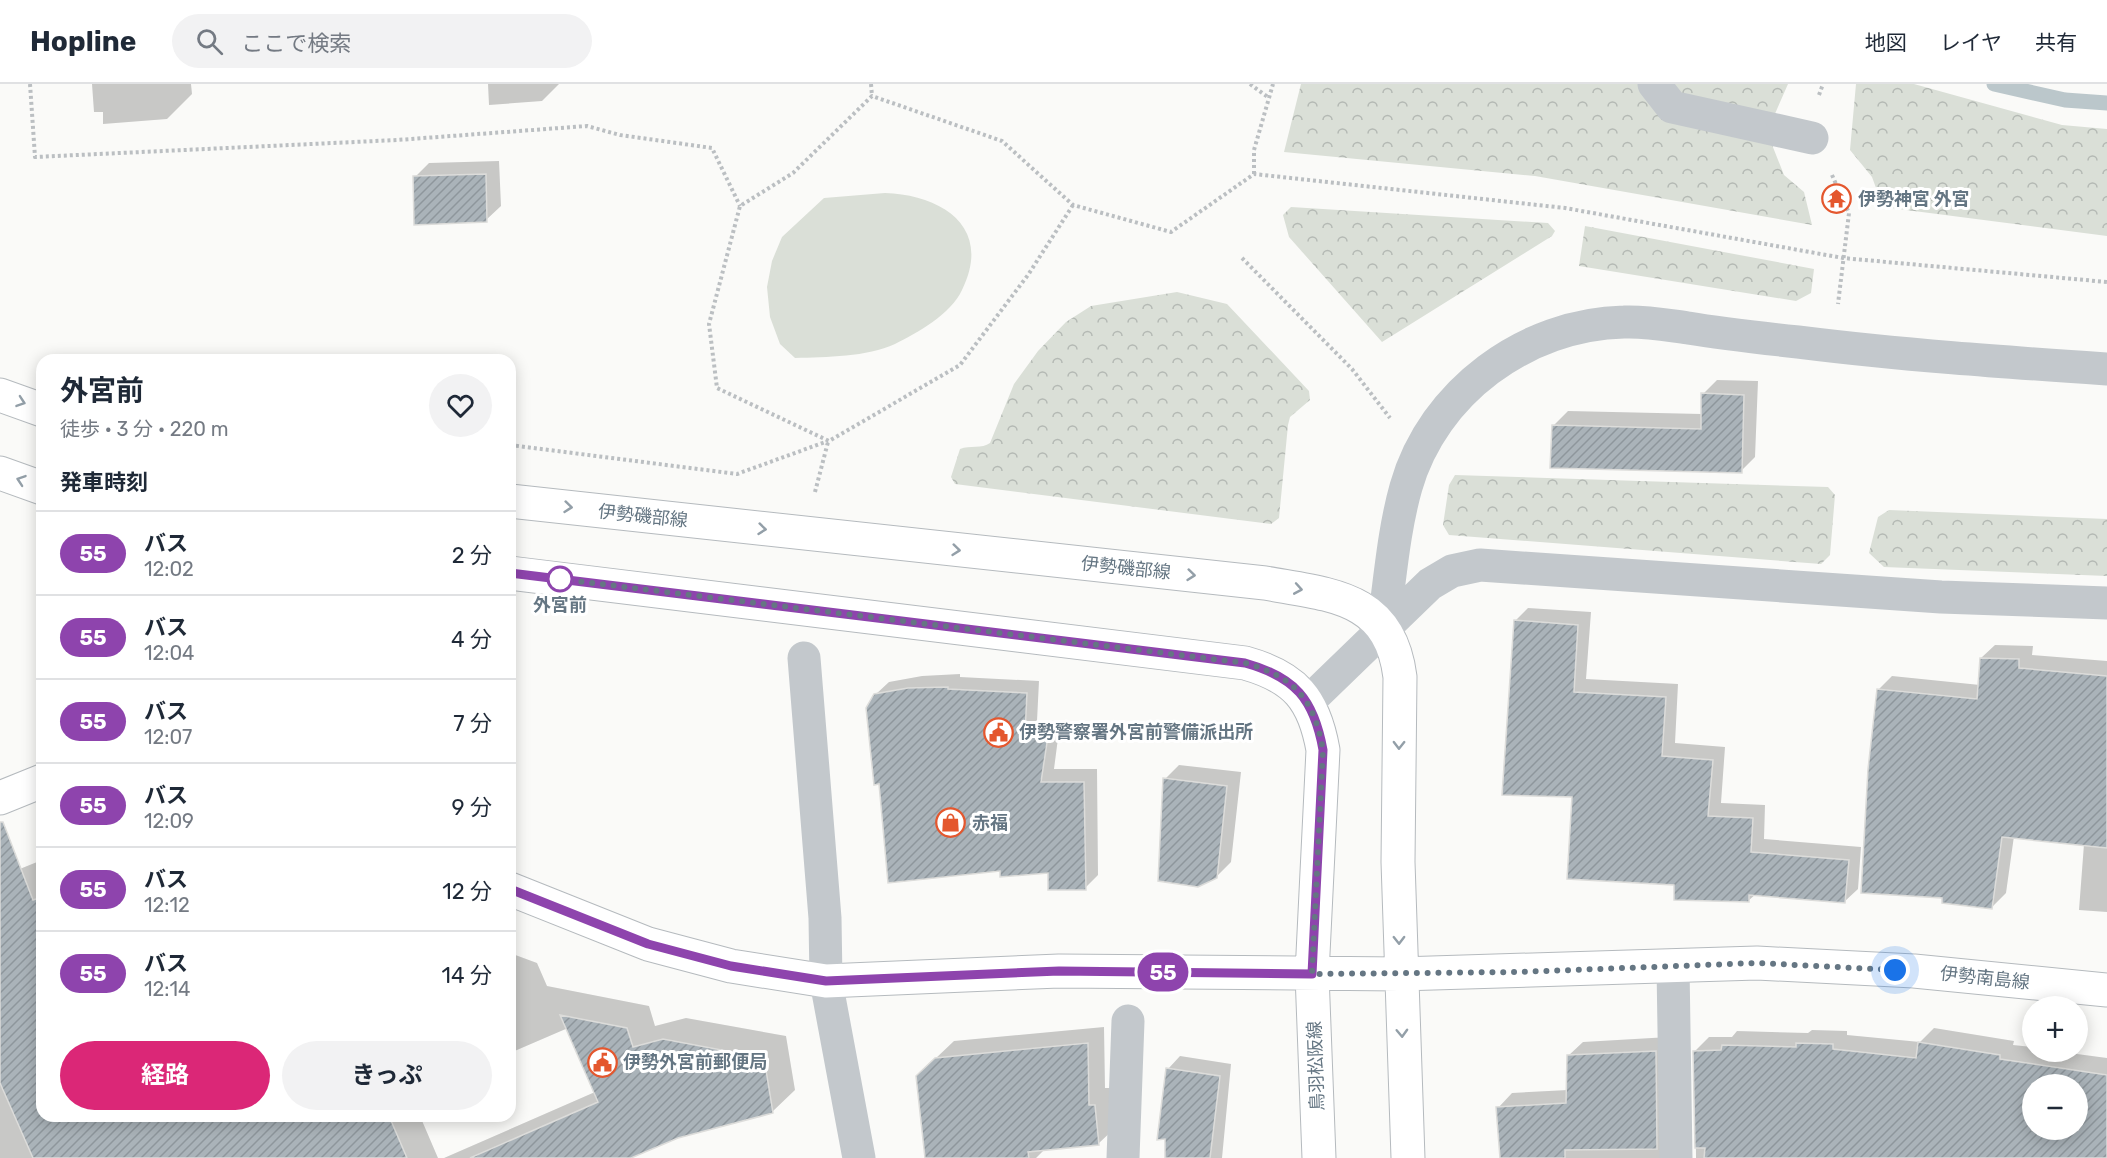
<!DOCTYPE html>
<html lang="ja">
<meta charset="utf-8">
<style>
:root{--surface:#fff;--page:#f2f2f3;--text:#1f2937;--muted:#747a83;--line:#e0e1e3;--accent:#db2777}
body{margin:0;font-family:Rubik,"Noto Sans JP",sans-serif;background:var(--page);color:var(--text);height:100vh;display:flex;flex-direction:column;font-size:22px;white-space:nowrap}
*{box-sizing:border-box;margin:0}
p{font-size:20px;color:var(--muted)}
.icon{flex:none;width:33px;height:33px;fill:none;stroke:currentColor;stroke-width:2;stroke-linecap:round;stroke-linejoin:round}
.map{position:relative;flex:1;overflow:hidden}
.details{position:absolute;left:36px;top:270px;width:480px;height:768px;display:flex;flex-direction:column;background:var(--surface);border-radius:18px;box-shadow:0 3px 15px #0003}
.details>*{flex:none}
.badge{padding:0 12px;border-radius:20px;font-size:21px;line-height:39px}
.tools{position:absolute;left:2022px;top:912px;display:grid;gap:12px}
.tools a{display:grid;place-items:center;width:66px;height:66px;border-radius:50%;background:var(--surface);box-shadow:0 3px 15px #0003;font-size:30px}
.you{position:absolute;width:30px;height:30px;margin:-15px;border:4px solid #fff;border-radius:50%;background:#1a73e8;box-shadow:0 0 0 9px #1a73e833}
.map>.badge{position:absolute;translate:-50% -50%;box-shadow:0 0 0 3px #fff}
h2{padding:0 24px;font-size:22px;line-height:54px}
.round{display:grid;place-items:center;flex:none;width:63px;height:63px;border-radius:32px;background:var(--page)}
.overview{display:flex;align-items:center;justify-content:space-between;height:102px;padding:0 24px}
h1{font-size:28px;font-weight:700;line-height:45px}
.action{display:flex;gap:12px;margin-top:auto;padding:12px 24px}
.action a{flex:1;height:69px;border-radius:36px;background:var(--accent);color:#fff;font-size:24px;font-weight:700;line-height:69px;text-align:center}
.action a+a{background:var(--page);color:var(--text)}
ul{padding:0;list-style:none}
li{display:flex;align-items:center;gap:18px;height:84px;padding:0 24px;border-top:2px solid var(--line)}
li div{flex:1}
li b{display:block;font-size:22px}
li em{font-style:normal}
li .badge{min-width:66px;font-weight:700;text-align:center}
header{display:flex;align-items:center;gap:36px;box-sizing:border-box;height:84px;padding:0 30px;background:var(--surface);border-bottom:2px solid var(--line)}
header strong{font-size:28px}
nav{display:flex;gap:33px;margin-inline-start:auto;font-size:21px}
.search{width:420px;height:54px;background:var(--page);display:flex;align-items:center;gap:15px;box-sizing:border-box;padding:0 21px;border-radius:33px;color:var(--muted);font-size:22px}
.map>svg:first-child{display:block}
.forest{fill:url(#forest-crowns)}
.green{fill:#dadfd7}
.shadow{fill:#0003;fill-rule:evenodd}
.lines{fill:none;stroke-linecap:round;stroke-linejoin:round}
.stream{stroke:#bbc7cb;stroke-width:15}
.building{fill:url(#building-hatch);stroke:#dcdcda;stroke-width:1.5;fill-rule:evenodd}
.major-casing{stroke:#b5babe;stroke-width:35}
.path{stroke:#bbbfc2;stroke-width:4;stroke-dasharray:3 3;stroke-linecap:butt}
.minor{stroke:#c3c8cc;stroke-width:33}
.major{stroke:#fff;stroke-width:33}
.oneway{stroke:#939fa8}
.line-casing{stroke:#fff;stroke-width:14}
.line{stroke:#8e44ad;stroke-width:9}
.walk{stroke:#657683;stroke-width:6;stroke-dasharray:0 10.8}
.stop-dot{fill:#fff;stroke:#8e44ad;stroke-width:3}
.labels{text-anchor:middle;stroke-width:6;stroke-linejoin:round;paint-order:stroke}
.poi-label{font-size:18px;font-weight:bold;fill:#657683;stroke:#fff;text-anchor:start}
.street-label{font-size:18px;fill:#657683;stroke:#fff}
.stop-label{font-size:18px;font-weight:bold;fill:#657683;stroke:#fff}
</style>
<header>
<strong>Hopline</strong>
<div class="search"><svg class="icon" aria-label="search" viewBox="0 0 24 24"><circle cx="10" cy="10" r="6"/><path d="M15 15l6 6"/></svg>ここで検索</div>
<nav><a>地図</a><a>レイヤ</a><a>共有</a></nav>
</header>
<div class="map">
<svg width="2107" height="1074" viewBox="0 0 2107 1074">
<defs>
<pattern id="forest-crowns" width="20" height="18" patternUnits="userSpaceOnUse" patternTransform="scale(1.5)"><rect width="20" height="18" fill="#dadfd7"/><path d="M2 6a3 3 0 1 1 6 0M12 15a3 3 0 1 1 6 0" fill="none" stroke="#b4b9b4"/></pattern>
<pattern id="building-hatch" width="6" height="6" patternUnits="userSpaceOnUse" patternTransform="scale(1.5)"><rect width="6" height="6" fill="#aab3b9"/><path d="M-1 1l2-2M0 6l6-6M5 7l2-2" fill="none" stroke="#8e969c"/></pattern>
</defs>
<rect width="100%" height="100%" fill="#fafaf8"/>
<path class="forest" d="M 1301,0 L 1788,0 L 1767,48 L 1784,91 L 1804,108 L 1812,141 L 1535,92 L 1284,68 Z
M 1856,0 L 1914,0 L 2062,41 L 2107,45 L 2107,152 L 1883,123 L 1872,93 L 1850,66 Z
M 1291,123 L 1548,139 L 1555,147 L 1552,152 L 1382,258 L 1289,153 L 1283,131 Z
M 1585,142 L 1814,185 L 1811,209 L 1796,217 L 1579,182 Z
M 1177,208 L 1227,220 L 1309,307 L 1310,316 L 1290,333 L 1288,341 L 1279,434 L 1271,440 L 955,400 L 951,393 L 960,365 C 970,361 982,365 990,359 L 1014,300 L 1038,267 L 1066,238 L 1091,222 Z
M 1455,391 L 1828,403 L 1835,411 L 1830,471 L 1821,480 L 1449,451 L 1443,441 L 1449,401 Z
M 1889,426 L 2107,435 L 2107,492 L 1884,483 L 1869,469 L 1878,433 Z"/>
<path class="green" d="M 885,109 C 942,111 993,143 962,206 C 951,230 917,249 895,260 C 867,273 826,273 795,274 L 780,260 L 770,233 L 767,203 L 772,177 L 782,153 L 824,114 Z"/>
<path class="shadow" d="M 92,0 L 191,0 L 192,10 L 167,35 L 103,40 L 103,28 L 94,28 Z
M 488,0 L 559,0 L 542,17 L 489,21 Z
M 499,77 L 501,122 L 486,136 L 415,93 L 429,79 Z
M 1717,296 L 1758,297 L 1755,373 L 1741,387 L 1553,342 L 1568,327 L 1702,330 L 1703,310 Z
M 1528,524 L 1591,528 L 1586,595 L 1678,600 L 1675,659 L 1725,663 L 1721,719 L 1765,721 L 1764,755 L 1861,763 L 1858,805 L 1844,818 L 1756,810 L 1748,817 L 1676,800 L 1574,711 L 1515,537 Z
M 1995,561 L 2033,562 L 2032,571 L 2107,577 L 2107,828 L 2079,826 L 2084,760 L 2014,752 L 2006,809 L 1992,823 L 1878,606 L 1892,592 L 1980,601 L 1981,574 Z
M 960,590 L 960,593 L 1039,597 L 1037,637 L 1060,639 L 1054,685 L 1097,685 L 1098,791 L 1085,804 L 1049,787 L 875,611 L 889,598 L 922,592 Z
M 1179,681 L 1241,688 L 1231,778 L 1216,793 L 1165,695 Z
M 42,776 L 42,1032 L 420,1032 L 438,1074 L 0,1074 L 0,793 Z
M 510,869 L 537,879 L 547,902 L 649,922 L 655,942 L 686,934 L 786,952 L 795,1006 L 772,1028 L 677,1052 L 627,1074 L 444,1074 L 595,1008 L 568,944 L 510,969 Z
M 1104,943 L 1105,1004 L 1112,1004 L 1116,1043 L 1098,1060 L 1045,1065 L 1036,1074 L 927,1074 L 935,975 L 954,957 Z
M 1934,944 L 2014,957 L 2013,961 L 2032,963 L 2032,968 L 2062,968 L 2107,974 L 2107,1074 L 1696,1074 L 1695,967 L 1709,953 L 1732,953 L 1737,947 L 1808,949 L 1812,946 L 1847,947 L 1847,951 L 1920,958 ZM 2032,1000 L 2078,1000 L 2078,1046 L 2032,1046 Z
M 1669,953 L 1679,1074 L 1502,1074 L 1498,1024 L 1512,1009 L 1568,1006 L 1568,972 L 1583,958 Z
M 1180,972 L 1231,980 L 1222,1074 L 1166,1074 L 1168,985 Z"/>
<g class="lines">
<path class="stream" d="M 1994,0 L 2065,16 L 2107,19"/>
</g>
<path class="building" d="M 486,90 L 487,138 L 414,141 L 413,92 Z
M 1701,309 L 1744,311 L 1742,389 L 1550,384 L 1552,341 L 1701,345 Z
M 1514,536 L 1578,541 L 1574,608 L 1666,613 L 1662,672 L 1713,676 L 1708,732 L 1753,734 L 1751,768 L 1849,776 L 1845,819 L 1749,811 L 1749,818 L 1674,816 L 1674,801 L 1567,795 L 1572,713 L 1502,711 Z
M 1980,574 L 2019,575 L 2019,584 L 2107,592 L 2107,764 L 2002,753 L 1992,825 L 1942,819 L 1942,814 L 1861,809 L 1868,685 L 1877,605 L 1977,615 Z
M 948,603 L 948,605 L 1027,609 L 1025,650 L 1048,652 L 1041,698 L 1084,698 L 1086,806 L 1048,806 L 1048,789 L 1000,793 L 1000,787 L 888,799 L 879,700 L 874,701 L 866,624 L 874,610 L 908,604 Z
M 1163,694 L 1227,702 L 1217,794 L 1198,803 L 1158,797 Z
M 0,738 L 3,738 L 33,816 L 42,813 L 42,1032 L 389,1032 L 407,1074 L 33,1074 L 0,999 Z
M 560,931 L 627,944 L 633,963 L 663,955 L 764,974 L 773,1029 L 678,1054 L 631,1074 L 470,1074 L 598,1018 Z
M 1918,958 L 2000,971 L 2000,975 L 2107,991 L 2107,1074 L 1704,1074 L 1705,1064 L 1695,1064 L 1693,967 L 1721,966 L 1722,961 L 1796,963 L 1796,959 L 1833,960 L 1833,965 L 1916,974 ZM 2032,1000 L 2078,1000 L 2078,1046 L 2032,1046 Z
M 1088,959 L 1089,1021 L 1095,1021 L 1099,1061 L 1028,1068 L 1029,1074 L 925,1074 L 916,992 L 935,974 Z
M 1656,967 L 1657,1065 L 1565,1066 L 1565,1074 L 1500,1074 L 1496,1023 L 1566,1019 L 1567,971 Z
M 1166,984 L 1220,992 L 1210,1074 L 1165,1074 L 1165,1055 L 1157,1056 Z"/>
<g class="lines">
<defs>
<path id="major" d="M 0,311 L 42,326
M 0,389 L 42,404
M 510,417 L 1265,499 C 1331,511 1390,512 1400,593 L 1398,778 L 1408,1074
M 510,489 L 1245,579 C 1295,593 1314,615 1323,666 L 1312,890 L 1319,1074
M 0,714 L 42,697
M 510,805 L 648,860 L 731,882 L 826,897 L 1059,887 L 1400,890 L 1757,879 L 1914,887 L 2107,906"/>
</defs>
<use href="#major" class="major-casing"/>
<path class="path" d="M 30,0 L 35,73 L 397,56 L 587,42 L 620,51 L 712,64 L 740,122
M 871,0 L 872,12
M 1250,0 L 1269,14
M 1819,11 L 1823,0
M 1254,90 L 1254,66 L 1273,0
M 1832,91 L 1849,129 L 1838,220
M 1073,121 L 1028,191 L 960,281 L 829,357 L 717,304 L 709,240 L 740,122 L 793,89 L 872,12 L 1002,57 L 1073,121 L 1171,148 L 1254,90 L 1565,124 L 1843,174 L 2107,198
M 1242,174 L 1352,285 L 1390,334
M 510,361 L 737,390 L 828,357
M 815,408 L 828,358"/>
<path class="minor" d="M 1654,0 L 1672,23 L 1812,54
M 1383,544 C 1390,498 1393,449 1406,403 C 1433,308 1526,240 1624,238 C 1646,237 1666,241 1688,244 C 1724,250 1761,254 1798,258 C 1901,271 2004,278 2107,285
M 804,574 L 825,834 L 826,897 L 859,1074
M 1308,618 L 1430,500 L 1452,487 L 1480,481 L 1941,513 L 2107,519
M 1673,882 L 1676,1074
M 1123,1074 L 1128,937"/>
<use href="#major" class="major"/>
</g>
<defs><path id="oneway-chevron" d="M-2-3.5L2.5 0L-2 3.5" fill="none" stroke-width="1.6" stroke-linecap="round" stroke-linejoin="round" transform="scale(1.5)"/></defs>
<g class="oneway">
<use href="#oneway-chevron" transform="translate(21 318) rotate(19)"/>
<use href="#oneway-chevron" transform="translate(21 396) rotate(-161)"/>
<use href="#oneway-chevron" transform="translate(568 423) rotate(6)"/>
<use href="#oneway-chevron" transform="translate(762 445) rotate(6)"/>
<use href="#oneway-chevron" transform="translate(956 466) rotate(6)"/>
<use href="#oneway-chevron" transform="translate(1191 491) rotate(6)"/>
<use href="#oneway-chevron" transform="translate(1298 505) rotate(10)"/>
<use href="#oneway-chevron" transform="translate(1399 661) rotate(91)"/>
<use href="#oneway-chevron" transform="translate(1399 856) rotate(89)"/>
<use href="#oneway-chevron" transform="translate(1402 949) rotate(88)"/>
</g>
<g class="lines">
<defs>
<path id="line" d="M 510,489 L 1245,579 C 1295,593 1314,615 1323,666 L 1312,890 L 1059,887 L 826,897 L 731,882 L 648,860 L 510,805"/>
</defs>
<use href="#line" class="line-casing"/>
<use href="#line" class="line"/>
<path class="walk" d="M 560,495 L 1245,579 C 1295,593 1314,615 1323,666 L 1312,890 L 1519,888 L 1757,879 L 1895,886"/>
</g>
<defs>
<symbol id="temple-ring" viewBox="-11 -11 22 22"><circle r="9.5" fill="#fff" stroke="#e4572e" stroke-width="1.5"/><path d="M0-6L5-2H3V0L6.5 2.5H4V6H1.5V3h-3V6H-4V2.5H-6.5L-3 0V-2H-5Z" fill="#e4572e"/></symbol>
<symbol id="civic-ring" viewBox="-11 -11 22 22"><circle r="9.5" fill="#fff" stroke="#e4572e" stroke-width="1.5"/><path d="M-.6-6.5H3V-4.5H.6V-3L4-1V1h2V6H-6V1h2V-1L-.6-3ZM-1.2 2.5V6h2.4V2.5Z" fill="#e4572e"/></symbol>
<symbol id="shop-ring" viewBox="-11 -11 22 22"><circle r="9.5" fill="#fff" stroke="#e4572e" stroke-width="1.5"/><path d="M-5-2.5h2.3a2.7 3.5 0 0 1 5.4 0H5L5.5 6h-11ZM-1.5-2.5h3a1.5 2.3 0 0 0-3 0Z" fill="#e4572e"/></symbol>
</defs>
<g fill-rule="evenodd">
<use href="#temple-ring" x="1820" y="98" width="33" height="33"/>
<use href="#civic-ring" x="982" y="632" width="33" height="33"/>
<use href="#shop-ring" x="934" y="722" width="33" height="33"/>
<use href="#civic-ring" x="586" y="962" width="33" height="33"/>
</g>
<circle class="stop-dot" cx="560" cy="495" r="12"/>
<g class="labels">
<g class="poi-label">
<text x="1858" y="121">伊勢神宮 外宮</text>
<text x="1019" y="654">伊勢警察署外宮前警備派出所</text>
<text x="972" y="745">赤福</text>
<text x="623" y="984">伊勢外宮前郵便局</text>
</g>
<g class="street-label">
<text transform="translate(643 432) rotate(6)" y="6">伊勢磯部線</text>
<text transform="translate(1126 484) rotate(6)" y="6">伊勢磯部線</text>
<text transform="translate(1985 894) rotate(6)" y="6">伊勢南島線</text>
<text transform="translate(1316 982) rotate(-92)" y="6">鳥羽松阪線</text>
</g>
<g class="stop-label">
<text x="560" y="527">外宮前</text>
</g>
</g>
</svg>
<div class="tools">
<a>+</a>
<a>−</a>
</div>
<div class="you" style="left:1895px;top:886px"></div>
<b class="badge" style="left:1163px;top:888px;background:#8e44ad;color:#fff">55</b>
<section class="details">
<div class="overview"><div><h1>外宮前</h1><p>徒歩 · 3 分 · 220 m</p></div><a class="round"><svg class="icon" aria-label="heart" viewBox="0 0 24 24"><path d="M12 20l-8-8c-3-5 5-10 8-4 3-6 11-1 8 4z"/></svg></a></div>
<h2>発車時刻</h2>
<ul>
<li><span class="badge" style="background:#8e44ad;color:#fff">55</span><div><b>バス</b><p>12:02</p></div><em>2 分</em></li>
<li><span class="badge" style="background:#8e44ad;color:#fff">55</span><div><b>バス</b><p>12:04</p></div><em>4 分</em></li>
<li><span class="badge" style="background:#8e44ad;color:#fff">55</span><div><b>バス</b><p>12:07</p></div><em>7 分</em></li>
<li><span class="badge" style="background:#8e44ad;color:#fff">55</span><div><b>バス</b><p>12:09</p></div><em>9 分</em></li>
<li><span class="badge" style="background:#8e44ad;color:#fff">55</span><div><b>バス</b><p>12:12</p></div><em>12 分</em></li>
<li><span class="badge" style="background:#8e44ad;color:#fff">55</span><div><b>バス</b><p>12:14</p></div><em>14 分</em></li>
</ul>
<div class="action"><a>経路</a><a>きっぷ</a></div>
</section>
</div>
